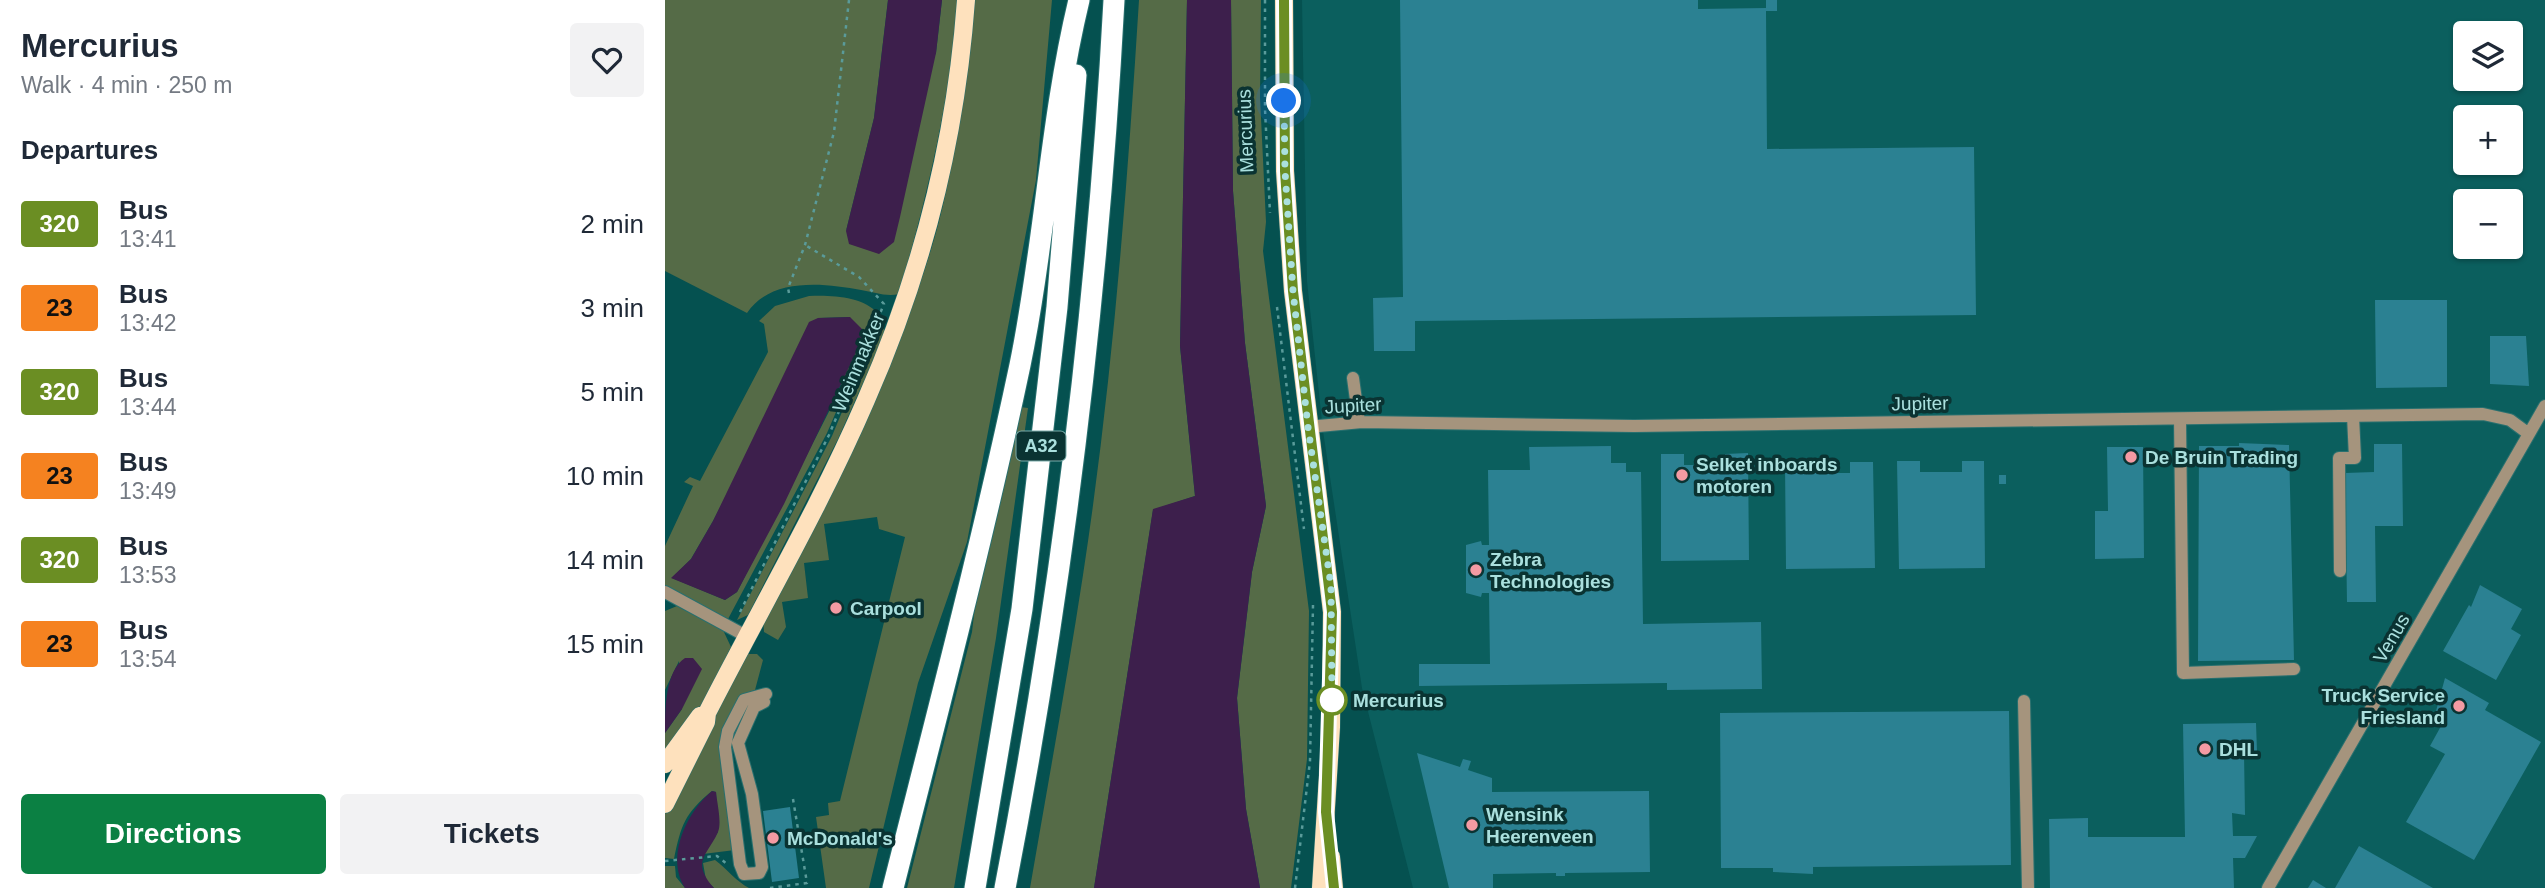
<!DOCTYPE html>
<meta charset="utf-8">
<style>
:root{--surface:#fff;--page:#f2f2f3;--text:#1f2937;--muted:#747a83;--accent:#0b8043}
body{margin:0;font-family:Arial,sans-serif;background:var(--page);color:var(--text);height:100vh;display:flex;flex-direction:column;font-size:26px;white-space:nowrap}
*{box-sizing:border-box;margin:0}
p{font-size:23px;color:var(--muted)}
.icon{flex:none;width:38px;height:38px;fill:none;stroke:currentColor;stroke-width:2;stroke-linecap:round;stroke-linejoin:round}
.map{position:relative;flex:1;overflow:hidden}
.details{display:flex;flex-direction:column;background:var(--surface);width:665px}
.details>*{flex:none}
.badge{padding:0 14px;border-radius:5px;font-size:24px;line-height:46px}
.fabs{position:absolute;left:1788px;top:21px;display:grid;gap:14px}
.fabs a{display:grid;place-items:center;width:70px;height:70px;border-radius:7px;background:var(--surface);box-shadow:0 2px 5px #0004;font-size:35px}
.you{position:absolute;width:35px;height:35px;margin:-18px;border:5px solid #fff;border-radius:50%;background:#1a73e8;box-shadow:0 0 0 10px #1a73e833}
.map>.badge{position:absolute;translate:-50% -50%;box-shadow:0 0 0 4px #fff}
h2{padding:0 21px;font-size:26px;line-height:63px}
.round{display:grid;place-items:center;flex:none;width:74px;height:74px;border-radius:7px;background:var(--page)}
.headline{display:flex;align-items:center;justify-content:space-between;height:119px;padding:0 21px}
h1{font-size:33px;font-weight:700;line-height:52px}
.action{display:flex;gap:14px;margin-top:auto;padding:14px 21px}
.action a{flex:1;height:80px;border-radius:7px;background:var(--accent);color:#fff;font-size:28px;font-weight:700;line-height:80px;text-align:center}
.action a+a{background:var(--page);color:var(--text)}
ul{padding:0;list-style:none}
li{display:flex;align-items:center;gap:21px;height:84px;padding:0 21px}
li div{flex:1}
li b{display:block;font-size:26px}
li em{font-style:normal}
li .badge{min-width:77px;font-weight:700;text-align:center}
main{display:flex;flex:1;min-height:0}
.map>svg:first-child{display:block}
.built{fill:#0b5f5e;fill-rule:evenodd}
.green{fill:#556b47;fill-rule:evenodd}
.water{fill:#3d1f4c}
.building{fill:#2b8192}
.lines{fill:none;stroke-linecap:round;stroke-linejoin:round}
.minor-casing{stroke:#29706f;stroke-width:14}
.major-casing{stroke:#29706f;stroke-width:19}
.highway-casing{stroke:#29706f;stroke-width:23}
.path{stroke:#5a9b9a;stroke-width:2.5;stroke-dasharray:3.5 5;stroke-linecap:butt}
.minor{stroke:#a5947d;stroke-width:12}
.major{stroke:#fee1bd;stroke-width:18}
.highway{stroke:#fff;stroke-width:21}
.line-casing{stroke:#fff;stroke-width:16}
.line{stroke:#6b8e23;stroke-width:10}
.walk{stroke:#aae0de;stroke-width:7;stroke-dasharray:0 12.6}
.poi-dot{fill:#f49aa3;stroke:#0a3332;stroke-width:2.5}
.stop-dot{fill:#fff;stroke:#6b8e23;stroke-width:3.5}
.labels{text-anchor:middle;stroke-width:7;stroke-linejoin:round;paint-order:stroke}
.shield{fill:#0a3332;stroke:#7aacaa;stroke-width:2}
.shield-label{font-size:18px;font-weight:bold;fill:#aae0de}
.street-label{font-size:19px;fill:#aae0de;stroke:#0a3332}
.poi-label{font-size:19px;font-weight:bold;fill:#aae0de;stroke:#0a3332;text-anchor:start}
.stop-label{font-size:19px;font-weight:bold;fill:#aae0de;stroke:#0a3332;text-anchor:start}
</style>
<main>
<section class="details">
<div class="headline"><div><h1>Mercurius</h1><p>Walk · 4 min · 250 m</p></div><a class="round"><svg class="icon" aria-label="heart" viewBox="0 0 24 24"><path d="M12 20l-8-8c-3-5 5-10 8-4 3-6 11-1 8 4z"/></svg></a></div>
<h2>Departures</h2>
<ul>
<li><span class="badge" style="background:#6b8e23;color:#fff">320</span><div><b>Bus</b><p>13:41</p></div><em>2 min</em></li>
<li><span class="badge" style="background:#f58220;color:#111">23</span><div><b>Bus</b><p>13:42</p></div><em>3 min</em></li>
<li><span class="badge" style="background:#6b8e23;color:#fff">320</span><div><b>Bus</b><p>13:44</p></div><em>5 min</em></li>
<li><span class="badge" style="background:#f58220;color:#111">23</span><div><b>Bus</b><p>13:49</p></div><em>10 min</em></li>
<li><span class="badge" style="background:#6b8e23;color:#fff">320</span><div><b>Bus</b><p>13:53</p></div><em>14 min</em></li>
<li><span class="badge" style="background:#f58220;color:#111">23</span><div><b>Bus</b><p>13:54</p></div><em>15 min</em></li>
</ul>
<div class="action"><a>Directions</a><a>Tickets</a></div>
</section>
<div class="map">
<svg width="1880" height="888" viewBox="0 0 1880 888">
<rect width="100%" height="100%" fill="#055150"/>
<path class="built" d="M 637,0 L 1880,0 L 1880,888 L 748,888 L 697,688 L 658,431 L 642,281 ZM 1801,33 L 1846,33 L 1846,79 L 1801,79 ZM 1801,117 L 1846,117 L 1846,163 L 1801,163 ZM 1801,201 L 1846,201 L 1846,247 L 1801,247 Z"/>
<path class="green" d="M 0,0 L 223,0 L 209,118 L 181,231 L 271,53 L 277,0 L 293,0 C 285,101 262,197 234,294 C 221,297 209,292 196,290 C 159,283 106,277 82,313 L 0,271 Z
M 308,0 L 387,0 L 371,180 L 302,542 L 253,683 L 204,888 L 161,888 L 151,817 L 164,815 L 163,803 L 175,801 L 240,537 L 214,529 L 212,517 L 159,524 L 164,560 L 139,563 L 143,598 L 117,602 L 121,627 L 113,640 L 99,632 L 98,619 C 162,494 231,371 270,236 C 292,160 298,79 308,0 Z
M 474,0 L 522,0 L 515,346 L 530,496 L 488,510 L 429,888 L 365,888 C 383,784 402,679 418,575 C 447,385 462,192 474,0 Z
M 566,0 L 596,0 L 595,97 L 601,222 L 598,251 L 644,611 L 642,759 L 626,888 L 595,888 L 581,809 L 572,698 L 587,572 L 601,506 L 580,343 L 568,191 Z
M 144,296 C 165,295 199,296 213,314 L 162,433 L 63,619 L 0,586 L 0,546 L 28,486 L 19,482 L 25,477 L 35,481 L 103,352 L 99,324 L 94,321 L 110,306 ZM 185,317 L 176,388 L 72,592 L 60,600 L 7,578 L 26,559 L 48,521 L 153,318 Z
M 216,318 L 220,334 L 173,439 L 83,615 L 72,620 L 167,436 Z
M 355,407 L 363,408 L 331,638 L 289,888 L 242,888 L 307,632 L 314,571 Z
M 12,606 L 58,630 L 66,647 L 39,702 L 0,756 L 0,733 L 17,709 L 14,661 L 0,690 L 0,611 Z
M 83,654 L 92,654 L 98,660 L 90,690 L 77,695 L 60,728 L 70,850 L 38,854 L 53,832 L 51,792 L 47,791 C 20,813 16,825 9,859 L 0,858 L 0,813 L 78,658 Z
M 50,860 C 62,869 72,882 84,888 L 49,888 L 41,880 L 38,863 Z
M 0,866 L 10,866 L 11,877 L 20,888 L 0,888 Z"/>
<path class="water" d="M 223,0 L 277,0 L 271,53 L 235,217 L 229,242 L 214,254 L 184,244 L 181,231 L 209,118 Z
M 522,0 L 566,0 L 568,191 L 580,343 L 601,506 L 587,572 L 572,698 L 581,809 L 595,888 L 429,888 L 488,509 L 530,496 L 515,346 Z
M 185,317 L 199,331 L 195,344 L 119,504 L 72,592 L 60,600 L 6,578 L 26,559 L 48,521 L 144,322 L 153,318 Z
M 20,658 L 28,658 L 37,669 L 17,709 L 0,733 C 0,710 0,671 20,658 Z
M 47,791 L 51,792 C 52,803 57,822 53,832 C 43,855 25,861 49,888 L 20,888 C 0,857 22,812 47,791 Z"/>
<path class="building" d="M 735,0 L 1033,0 L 1033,9 L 1101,8 L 1101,0 L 1112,0 L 1112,11 L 1101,11 L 1102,149 L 1309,147 L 1311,315 L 750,321 L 750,351 L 709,351 L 708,298 L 738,297 Z
M 1710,300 L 1782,300 L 1782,387 L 1711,388 Z
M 1825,336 L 1861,336 L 1864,386 L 1825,384 Z
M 1574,443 L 1624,445 L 1629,660 L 1533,661 L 1534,446 L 1574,446 Z
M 1709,444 L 1737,444 L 1738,526 L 1710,526 L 1711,602 L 1682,602 L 1680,473 L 1709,472 Z
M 946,446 L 946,463 L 961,463 L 961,472 L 976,472 L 978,624 L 1096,622 L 1097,689 L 1002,690 L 1002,683 L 754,686 L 754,664 L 825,664 L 824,593 L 817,593 L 816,597 L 801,593 L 801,545 L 816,541 L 817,545 L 824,545 L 823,470 L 865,470 L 864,447 Z
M 1442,447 L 1478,447 L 1479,558 L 1430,559 L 1430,511 L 1443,511 Z
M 1083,453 L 1084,560 L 996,561 L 996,454 L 1019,454 L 1019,465 L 1060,465 L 1060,454 Z
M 1232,461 L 1255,461 L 1255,472 L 1297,472 L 1297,461 L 1319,461 L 1320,568 L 1234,569 Z
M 1143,462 L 1143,473 L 1185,473 L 1185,462 L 1208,462 L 1210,568 L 1121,569 L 1120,463 Z
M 1334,475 L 1341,475 L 1341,484 L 1334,484 Z
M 1815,585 L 1857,609 L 1846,629 L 1856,635 L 1831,680 L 1778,651 L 1804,605 L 1806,607 Z
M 1780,678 L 1824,703 L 1820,710 L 1876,742 L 1809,860 L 1741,822 L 1780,754 L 1765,746 L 1781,717 L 1771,711 Z
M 1344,711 L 1346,865 L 1148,867 L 1148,874 L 1108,872 L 1108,868 L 1056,868 L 1055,713 Z
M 1591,723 L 1592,752 L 1579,752 L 1580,815 L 1567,813 L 1568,836 L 1592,836 L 1580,858 L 1568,858 L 1569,888 L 1385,888 L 1384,819 L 1423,818 L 1423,837 L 1520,837 L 1518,724 Z
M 752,753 L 795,767 L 798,759 L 806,761 L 803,770 L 827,778 L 827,792 L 984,791 L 985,872 L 900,873 L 900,876 L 891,876 L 891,873 L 828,874 L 828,888 L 784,888 Z
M 125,807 L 134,878 L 107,882 L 98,811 Z
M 1694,846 L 1768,888 L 1670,888 Z
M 1648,880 L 1661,888 L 1643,888 Z"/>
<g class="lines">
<defs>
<path id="minor" d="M 688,378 L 694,422
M 1515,419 L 1518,673 L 1629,669
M 643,427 L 697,422 L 969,426 L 1818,414 L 1845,420 L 1864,434
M 1675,571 L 1674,458 L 1690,458 L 1688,416
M 0,592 L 81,636
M 1359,701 L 1363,888
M 99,702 L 89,707 L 73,743 L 87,794 L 97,867 L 94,873 L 79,874 L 75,864 L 60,747 L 63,731 L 79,700 L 101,694
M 1603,888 L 1880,406"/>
<path id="major" d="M 619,0 L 620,171 L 628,291 L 667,612 L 666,727 L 656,888
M 0,764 L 35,716
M 0,804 L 41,722 L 42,713 C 95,609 155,507 201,400 C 257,273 291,139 301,0
M 666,857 L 669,888"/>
<path id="highway" d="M 228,888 C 272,714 318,540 355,365 C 380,244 385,120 414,0
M 310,888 L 357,609 L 392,307 L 411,75
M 340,888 C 397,595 433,298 449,0"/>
</defs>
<use href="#minor" class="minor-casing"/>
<use href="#major" class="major-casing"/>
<use href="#highway" class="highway-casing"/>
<path class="path" d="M 600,0 L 600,109 L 605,213
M 124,293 L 123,288 L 140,245 L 169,132 L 184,0
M 612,307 L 639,529
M 75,612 L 164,435 L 219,304 L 194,277 L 140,245
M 0,861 L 52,856 L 62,864
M 105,888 L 142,883 L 128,799
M 630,888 L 645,761 L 648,605"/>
<use href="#minor" class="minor"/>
<use href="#major" class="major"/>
<use href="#highway" class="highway"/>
</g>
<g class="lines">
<defs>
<path id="line" d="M 619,0 L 620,171 L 628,291 L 667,612 L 661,812 L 669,888"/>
</defs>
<use href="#line" class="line-casing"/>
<use href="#line" class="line"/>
<path class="walk" d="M 619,101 L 620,171 L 628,291 L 643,427 L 666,586 L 667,700"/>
</g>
<g class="poi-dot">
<circle cx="1466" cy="457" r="7"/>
<circle cx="1017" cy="475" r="7"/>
<circle cx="811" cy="570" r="7"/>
<circle cx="171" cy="608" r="7"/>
<circle cx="1794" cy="706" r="7"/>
<circle cx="1540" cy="749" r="7"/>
<circle cx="807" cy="825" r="7"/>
<circle cx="108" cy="838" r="7"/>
</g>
<circle class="stop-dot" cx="667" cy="700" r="14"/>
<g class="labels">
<rect class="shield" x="351.5" y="431.5" width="49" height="29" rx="5"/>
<g class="shield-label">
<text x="376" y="452">A32</text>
</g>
<g class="street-label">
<text transform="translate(580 131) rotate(-92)" y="7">Mercurius</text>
<text transform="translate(193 362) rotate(-67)" y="7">Weinmakker</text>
<text transform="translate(1255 403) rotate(-1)" y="7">Jupiter</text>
<text transform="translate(688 405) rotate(-3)" y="7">Jupiter</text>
<text transform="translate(1726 638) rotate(-60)" y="7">Venus</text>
</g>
<g class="poi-label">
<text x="1480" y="464">De Bruin Trading</text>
<text x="1031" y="471">Selket inboards<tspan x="1031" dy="22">motoren</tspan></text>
<text x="825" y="566">Zebra<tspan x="825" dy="22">Technologies</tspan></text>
<text x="185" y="615">Carpool</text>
<text x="1780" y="702" text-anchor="end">Truck Service<tspan x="1780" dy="22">Friesland</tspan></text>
<text x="1554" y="756">DHL</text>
<text x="821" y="821">Wensink<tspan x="821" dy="22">Heerenveen</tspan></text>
<text x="122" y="845">McDonald's</text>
</g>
<g class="stop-label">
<text x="688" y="707">Mercurius</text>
</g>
</g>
</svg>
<div class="fabs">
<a><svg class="icon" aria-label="layers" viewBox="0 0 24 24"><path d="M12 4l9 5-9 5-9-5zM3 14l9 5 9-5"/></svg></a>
<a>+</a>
<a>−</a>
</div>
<div class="you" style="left:619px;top:101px"></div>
</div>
</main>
